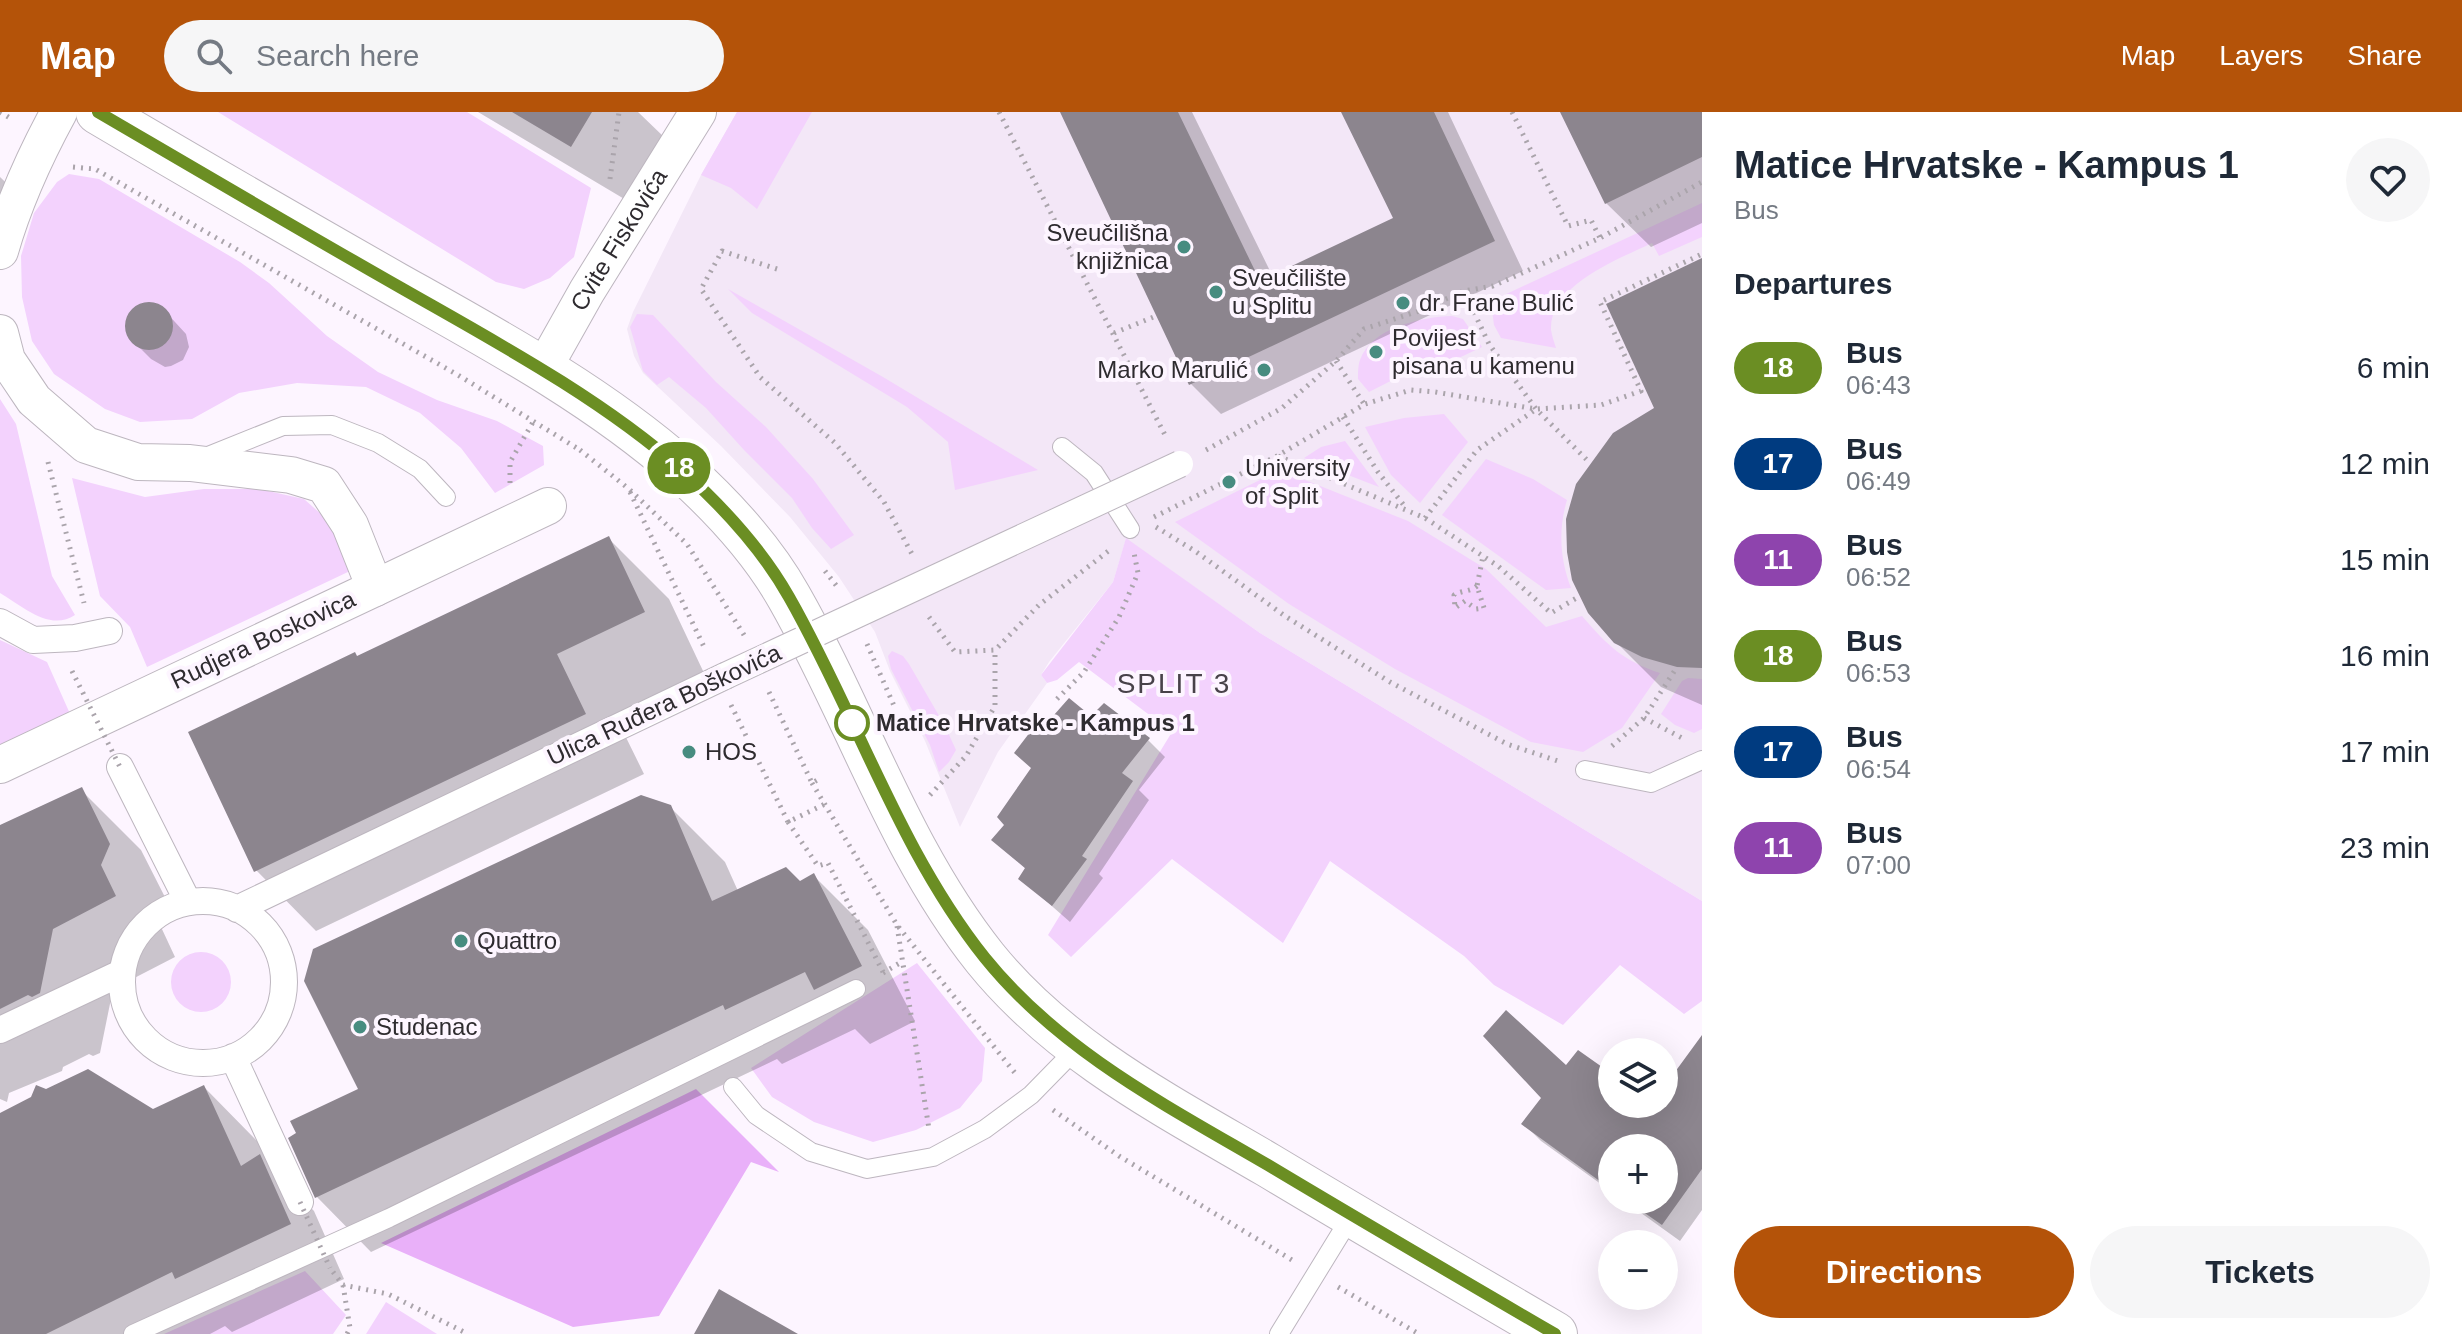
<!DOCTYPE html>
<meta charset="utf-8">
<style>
:root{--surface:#fff;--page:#f6f6f7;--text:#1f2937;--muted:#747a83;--accent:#b45309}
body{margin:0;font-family:Arial,sans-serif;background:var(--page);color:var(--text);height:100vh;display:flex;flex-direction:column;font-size:30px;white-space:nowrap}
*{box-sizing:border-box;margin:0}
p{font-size:26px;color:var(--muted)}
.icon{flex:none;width:44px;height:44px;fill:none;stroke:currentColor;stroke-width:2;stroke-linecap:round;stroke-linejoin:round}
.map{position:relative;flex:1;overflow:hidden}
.details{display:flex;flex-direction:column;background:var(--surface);width:760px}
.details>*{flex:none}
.badge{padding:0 16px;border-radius:26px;font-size:28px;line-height:52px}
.controls{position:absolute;left:1598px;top:926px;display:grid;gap:16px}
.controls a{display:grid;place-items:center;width:80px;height:80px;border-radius:50%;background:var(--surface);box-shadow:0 8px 32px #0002;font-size:40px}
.map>.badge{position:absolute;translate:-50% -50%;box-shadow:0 0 0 4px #fff}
h2{padding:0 32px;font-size:30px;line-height:72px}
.round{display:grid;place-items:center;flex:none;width:84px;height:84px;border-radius:42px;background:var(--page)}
.headline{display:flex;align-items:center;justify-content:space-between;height:136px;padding:0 32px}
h1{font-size:38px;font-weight:700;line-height:60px}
.primary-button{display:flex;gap:16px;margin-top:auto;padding:16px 32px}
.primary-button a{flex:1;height:92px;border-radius:48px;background:var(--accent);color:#fff;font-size:32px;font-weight:700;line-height:92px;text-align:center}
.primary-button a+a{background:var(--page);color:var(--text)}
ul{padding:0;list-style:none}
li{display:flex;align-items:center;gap:24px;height:96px;padding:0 32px}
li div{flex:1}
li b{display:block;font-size:30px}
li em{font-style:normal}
li .badge{min-width:88px;font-weight:700;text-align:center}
header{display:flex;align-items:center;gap:48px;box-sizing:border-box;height:112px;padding:0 40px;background:var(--accent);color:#fff}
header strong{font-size:38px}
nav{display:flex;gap:44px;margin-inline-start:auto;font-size:28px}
.search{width:560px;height:72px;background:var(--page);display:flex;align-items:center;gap:20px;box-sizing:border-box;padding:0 28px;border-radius:44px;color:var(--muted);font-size:30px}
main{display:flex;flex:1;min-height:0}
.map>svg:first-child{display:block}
.built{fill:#f3e7f7}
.green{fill:#f3d2fd}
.forest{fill:#e9b0f9}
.shadow{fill:#0003}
.building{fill:#8c858e}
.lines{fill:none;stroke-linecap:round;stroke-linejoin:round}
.service-casing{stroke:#bdb6bf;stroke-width:20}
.pedestrian-casing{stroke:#bdb6bf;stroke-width:28}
.minor-casing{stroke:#bdb6bf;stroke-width:38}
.tertiary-casing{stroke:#bdb6bf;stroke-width:46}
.path{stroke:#aaa4ab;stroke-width:5;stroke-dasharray:2 6;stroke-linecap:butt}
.service{stroke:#fff;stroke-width:18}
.pedestrian{stroke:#fff;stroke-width:26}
.minor{stroke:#fff;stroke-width:36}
.tertiary{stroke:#fff;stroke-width:44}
.pedestrian-bridge-casing{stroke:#bdb6bf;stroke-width:28;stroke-linecap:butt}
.path-bridge{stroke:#aaa4ab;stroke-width:5;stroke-dasharray:2 6;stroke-linecap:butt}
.pedestrian-bridge{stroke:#fff;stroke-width:26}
.line-casing{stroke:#fff;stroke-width:18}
.line{stroke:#6b8e23;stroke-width:12}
.poi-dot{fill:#478c80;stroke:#fdf5ff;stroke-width:3}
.stop-dot{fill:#fff;stroke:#6b8e23;stroke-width:4}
.labels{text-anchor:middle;stroke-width:8;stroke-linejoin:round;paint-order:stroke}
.poi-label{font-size:24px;fill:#2e2b2f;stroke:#fdf5ff;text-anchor:start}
.street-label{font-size:24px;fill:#2e2b2f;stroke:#fdf5ff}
.stop-label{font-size:24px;font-weight:bold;fill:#2e2b2f;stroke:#fdf5ff;text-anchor:start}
.quarter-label{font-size:28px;letter-spacing:2px;fill:#484249;stroke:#fdf5ff}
</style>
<header>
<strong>Map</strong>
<div class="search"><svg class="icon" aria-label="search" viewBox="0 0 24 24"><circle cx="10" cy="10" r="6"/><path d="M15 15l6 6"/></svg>Search here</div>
<nav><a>Map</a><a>Layers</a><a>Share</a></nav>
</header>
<main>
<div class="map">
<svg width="1702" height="1222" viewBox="0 0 1702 1222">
<rect width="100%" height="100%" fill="#fdf5ff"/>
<path class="built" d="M 737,0 L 1702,0 L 1702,789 L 1260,521 L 1126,427 L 1113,470 L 1049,550 L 1041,563 L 1047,571 L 998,640 L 960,715 L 925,629 L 890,559 L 875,520 L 839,465 L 790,405 L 721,334 L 643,261 L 634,244 L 627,217 L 633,200 L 701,63 Z"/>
<path class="green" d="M 218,0 L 467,0 L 591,76 L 574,145 L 550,166 L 524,177 L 496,170 Z
M 737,0 L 812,0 L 757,97 L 731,76 L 701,63 Z
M 69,62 L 99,67 L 240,150 L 269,171 L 327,224 L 378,260 L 437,288 L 497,309 L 543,334 L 544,353 L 495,381 L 461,336 L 420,301 L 366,275 L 297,271 L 239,281 L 192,307 L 140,310 L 105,297 L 54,262 L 32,229 L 22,185 L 21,144 L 34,101 L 57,70 Z
M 1702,91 L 1702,125 L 1659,144 L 1652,131 C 1619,147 1549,173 1551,218 C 1552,224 1554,230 1556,236 L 1501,226 L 1494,213 L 1492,198 L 1502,184 Z
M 728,177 L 883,265 L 1038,358 L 955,378 L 948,330 L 907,295 L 752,201 Z
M 637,202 L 653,203 L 716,270 L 766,315 L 813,367 L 854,423 L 831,437 L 812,416 L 792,386 L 744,338 L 706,296 L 669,265 L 657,273 L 643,259 L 630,215 Z
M 1452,204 L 1463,207 L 1482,235 L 1427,261 L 1422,253 L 1369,280 L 1358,267 C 1358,261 1358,253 1360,248 C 1372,215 1422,205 1452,204 Z
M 0,287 L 16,312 L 52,464 L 75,503 C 50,520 22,494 0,481 Z
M 1444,302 L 1468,330 L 1420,391 L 1391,363 L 1365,315 L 1404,306 Z
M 1345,329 L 1379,375 L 1304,346 L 1321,335 Z
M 1486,347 L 1533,367 L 1567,388 C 1558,418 1560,447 1571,476 L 1546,478 L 1442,403 Z
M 1280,358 L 1408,409 L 1486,457 L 1546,515 L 1582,504 C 1607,533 1623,549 1660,561 L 1622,616 L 1583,640 L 1531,630 L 1395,557 L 1289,492 L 1175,410 Z
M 72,366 L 145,385 L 204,377 L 259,377 L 304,387 L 330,410 L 350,459 L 147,555 L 130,515 L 100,484 Z
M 1126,426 L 1260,521 L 1702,789 L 1702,889 L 1684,902 L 1620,853 L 1563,913 L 1494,873 L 1464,844 L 1330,749 L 1283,831 L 1172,747 L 1071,845 L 1048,823 L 1172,620 L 1079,550 L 1057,568 L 1047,571 L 1041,563 L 1113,470 Z
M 0,528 L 47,550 L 71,604 L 0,636 Z
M 892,539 L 903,544 L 909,552 L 945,614 L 956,638 L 949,650 L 939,660 L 930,633 L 891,557 L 888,544 Z
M 1688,566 L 1702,567 L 1702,617 L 1694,621 L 1675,613 L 1661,602 L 1682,569 Z
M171 870a30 30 0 1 1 60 0a30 30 0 1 1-60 0Z
M 917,851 L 985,936 L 982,969 L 960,996 L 916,1018 L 873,1030 L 814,1010 L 772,985 L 751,956 Z
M 305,1159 L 346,1203 L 333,1222 L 164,1222 Z
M 386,1190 L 437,1222 L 366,1222 Z"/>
<path class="forest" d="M 696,977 L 779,1060 L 751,1050 L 659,1204 L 573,1215 L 381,1131 Z"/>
<path class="shadow" d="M 478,0 L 638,0 L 664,25 L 626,88 Z
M 1062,0 L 1192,0 L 1273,165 L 1396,107 L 1343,0 L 1448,0 L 1523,159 L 1221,302 L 1191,272 Z
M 1562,0 L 1702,0 L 1702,111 L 1651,135 L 1606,91 Z
M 0,65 L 22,86 L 0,124 Z
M 1702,149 L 1702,593 L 1661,575 L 1615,529 L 1656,297 Z
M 151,192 L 164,198 L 186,222 L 189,235 L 183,248 L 171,254 L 165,255 L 151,247 L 133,229 L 127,215 L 131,201 L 136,196 Z
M 609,427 L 669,487 L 704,561 L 615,603 L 644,662 L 316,819 L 256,758 L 358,546 Z
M 1092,607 L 1148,628 L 1165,645 L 1139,678 L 1149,688 L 1099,762 L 1103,766 L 1070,810 L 1021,767 L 1027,758 L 993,728 L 1007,713 L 1033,657 L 1047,615 Z
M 81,678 L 141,738 L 169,793 L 161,815 L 175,845 L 113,877 L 100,941 L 93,944 L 89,942 L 63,955 L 62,959 L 9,981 L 7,990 L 0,987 L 0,716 Z
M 670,695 L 725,750 L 738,779 L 800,771 L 814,764 L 868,818 L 915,909 L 870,932 L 855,917 L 782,952 L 777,947 L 371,1140 L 317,1085 L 360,978 Z
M 1702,941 L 1702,1098 L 1680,1129 L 1623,1088 L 1664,1088 L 1664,1036 L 1612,1036 L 1612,1080 L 1541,1029 L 1524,1012 L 1566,956 L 1612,964 L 1612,992 L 1664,992 L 1664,979 Z
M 204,975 L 258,1030 L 270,1054 L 314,1099 L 344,1167 L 232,1220 L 225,1214 L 210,1222 L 0,1222 L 0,1004 L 153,1000 Z"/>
<path class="building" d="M 512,0 L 592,0 L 571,35 Z
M 1060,0 L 1178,0 L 1260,169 L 1393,106 L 1341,0 L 1434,0 L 1495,129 L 1189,273 Z
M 1560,0 L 1702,0 L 1702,45 L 1605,92 Z
M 1702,146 L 1702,556 L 1677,555 L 1642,545 L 1614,531 L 1588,501 L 1572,468 L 1567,440 L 1566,407 L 1576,372 L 1613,321 L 1654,296 L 1606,192 Z
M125 214a24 24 0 1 1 48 0a24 24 0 1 1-48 0Z
M 609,424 L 645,500 L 557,542 L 586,602 L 254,760 L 188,620 L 355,540 L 357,544 Z
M 1069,586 L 1091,604 L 1104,591 L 1150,626 L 1122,661 L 1133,669 L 1082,744 L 1087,747 L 1052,794 L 1018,767 L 1025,756 L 991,728 L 1004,713 L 997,705 L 1031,656 L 1014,641 L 1040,607 L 1046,612 Z
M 82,675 L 110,732 L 101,753 L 116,784 L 53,817 L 40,881 L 32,885 L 28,883 L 0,897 L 0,713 Z
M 641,683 L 671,693 L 712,789 L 786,755 L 800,769 L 814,761 L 862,854 L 814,878 L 805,860 L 725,898 L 723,893 L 315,1086 L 288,1026 L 296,1021 L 290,1009 L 358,977 L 304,869 L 313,837 Z
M 1506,898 L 1566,953 L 1578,938 L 1612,962 L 1612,992 L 1664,992 L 1664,975 L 1702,923 L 1702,1057 L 1662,1113 L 1626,1088 L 1664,1088 L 1664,1036 L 1612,1036 L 1612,1078 L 1521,1012 L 1541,986 L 1483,924 Z
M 88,957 L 153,997 L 204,973 L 241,1054 L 260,1042 L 291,1112 L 175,1167 L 172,1160 L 46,1222 L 0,1222 L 0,1001 L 31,985 L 36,973 L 46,977 Z
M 719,1177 L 798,1222 L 694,1222 Z"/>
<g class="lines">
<defs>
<path id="service" d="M 1062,335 L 1094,361 L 1130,417
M 203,346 L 283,314 L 332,313 L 378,331 L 420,357 L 446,385
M 1585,658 L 1651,671 L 1702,648
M 733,975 L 756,1003 L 811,1040 L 867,1057 L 933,1045 L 985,1017 L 1031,983 L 1077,936
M 133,1222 L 389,1106 L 856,877
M 1279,1222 L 1352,1103"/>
<path id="pedestrian" d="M 0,510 L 33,528 L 75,526 L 109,519
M 120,655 L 188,790
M122 870a81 81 0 1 1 162 0a81 81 0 1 1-162 0Z
M 237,797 L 725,564
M 0,918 L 121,861
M 233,945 L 300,1090"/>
<g id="minor">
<path d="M 0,139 C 14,90 35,44 59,0"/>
<path d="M 0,221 L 7,248 L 34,288 L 86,333 L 138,350 L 190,351 L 291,363 L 324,373 L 350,413 L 375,476 L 0,653"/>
<path id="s1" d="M 542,259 L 587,179 L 698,0"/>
<path d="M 375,476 L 548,394"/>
</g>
<path id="tertiary" d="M 98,0 C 196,58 295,115 395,172 C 493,227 597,283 682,358 C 723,395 762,437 789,485 C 857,604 899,738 985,846 C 1060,939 1167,994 1268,1053 C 1363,1110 1459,1166 1555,1222"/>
</defs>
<use href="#service" class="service-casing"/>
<use href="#pedestrian" class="pedestrian-casing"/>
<use href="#minor" class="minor-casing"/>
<use href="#tertiary" class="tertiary-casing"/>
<path class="path" d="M 0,0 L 13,8
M 999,0 L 1165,323
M 1512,0 L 1568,114 L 1591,108 L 1600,126
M 73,55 L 95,57 L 458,263 L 580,338
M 610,67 L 619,0
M 777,157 L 722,139 L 701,177 L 760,265 L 835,331 L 884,390 L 912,442
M 1464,179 L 1489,232 L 1536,297 L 1590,351
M 1114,221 L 1156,204
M 1336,249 L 1364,292
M 1343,305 L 1378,360 L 1406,396
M 580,338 L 629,377 L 687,432 L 744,523
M 1206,338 L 1282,296 L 1336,249 L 1364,217 L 1419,199 L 1464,179 L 1493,174 L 1600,126 L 1702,70
M 1278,344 L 1425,406 L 1498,454 L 1551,501 L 1580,484
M 48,350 L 84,491
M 510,371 L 510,350 L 533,310
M 630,380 L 705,537
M 1154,405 L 1277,344 L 1365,292 L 1411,278 L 1435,280 L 1536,297 L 1601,293 L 1641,279 L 1600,190 L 1702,142
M 1425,406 L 1477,338 L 1535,298
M 1156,415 L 1195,439 L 1285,504 L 1390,570 L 1507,632 L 1561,650
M 825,459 L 839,477
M 1477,474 C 1470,480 1462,478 1454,483 L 1455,496 L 1465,489 L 1476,497 L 1484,496 L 1477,474 L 1483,444
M 929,505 L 955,540 L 995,538 L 1039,493 L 1111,437
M 867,532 L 895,596
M 769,580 L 812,671 L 821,666
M 1057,587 L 1084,560 L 1119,505 L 1138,461 L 1134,441
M 731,593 L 788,710 L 825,692
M 1644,606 L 1682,626
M 1612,634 L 1644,606 L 1677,555
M 812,671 L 897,813 L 1015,961
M 930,683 L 966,644 L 995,594 L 995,538
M 788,710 L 818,754 L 828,751 L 883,860
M 897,814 L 929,1017
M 883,861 L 903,849
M 1053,998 L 1119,1044 L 1292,1148
M 333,1160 L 343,1173 L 388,1182 L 468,1222
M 343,1173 L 350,1216 L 347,1222
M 1338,1175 L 1419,1222"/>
<use href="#service" class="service"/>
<use href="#pedestrian" class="pedestrian"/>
<use href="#minor" class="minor"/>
<use href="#tertiary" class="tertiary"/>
<defs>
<path id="pedestrian-bridge" d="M 725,564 L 1180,352"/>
</defs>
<use href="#pedestrian-bridge" class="pedestrian-bridge-casing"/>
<path class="path-bridge" d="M 72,559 L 120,655
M 300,1090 L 330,1156"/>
<use href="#pedestrian-bridge" class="pedestrian-bridge"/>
</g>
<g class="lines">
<defs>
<path id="line" d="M 98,0 C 199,59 301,119 403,177 C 496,230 602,287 682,358 C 723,395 762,437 789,485 C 857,604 899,738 985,846 C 1060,939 1167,994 1268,1053 C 1363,1110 1459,1166 1555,1222"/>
</defs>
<use href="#line" class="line-casing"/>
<use href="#line" class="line"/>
</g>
<g class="poi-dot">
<circle cx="1184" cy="135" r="8"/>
<circle cx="1216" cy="180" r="8"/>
<circle cx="1403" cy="191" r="8"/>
<circle cx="1376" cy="240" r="8"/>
<circle cx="1264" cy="258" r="8"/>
<circle cx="1229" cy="370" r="8"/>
<circle cx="689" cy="640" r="8"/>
<circle cx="461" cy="829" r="8"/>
<circle cx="360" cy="915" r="8"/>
</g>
<circle class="stop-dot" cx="852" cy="611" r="16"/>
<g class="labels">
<g class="poi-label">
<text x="1168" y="129" text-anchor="end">Sveučilišna<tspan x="1168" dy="28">knjižnica</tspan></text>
<text x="1232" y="174">Sveučilište<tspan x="1232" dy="28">u Splitu</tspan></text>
<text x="1419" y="199">dr. Frane Bulić</text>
<text x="1392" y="234">Povijest<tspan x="1392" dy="28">pisana u kamenu</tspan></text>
<text x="1248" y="266" text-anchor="end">Marko Marulić</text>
<text x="1245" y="364">University<tspan x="1245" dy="28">of Split</tspan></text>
<text x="705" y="648">HOS</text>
<text x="477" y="837">Quattro</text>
<text x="376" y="923">Studenac</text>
</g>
<g class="street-label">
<text dy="8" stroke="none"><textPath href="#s1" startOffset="152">Cvite Fiskovića</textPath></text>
<text transform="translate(263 528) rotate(-25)" y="8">Rudjera Boskovica</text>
<text transform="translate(664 593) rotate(-25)" y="8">Ulica Ruđera Boškovića</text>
</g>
<g class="stop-label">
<text x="876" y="619">Matice Hrvatske - Kampus 1</text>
</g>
<g class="quarter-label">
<text x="1174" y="581">SPLIT 3</text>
</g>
</g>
</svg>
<div class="controls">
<a><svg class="icon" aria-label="layers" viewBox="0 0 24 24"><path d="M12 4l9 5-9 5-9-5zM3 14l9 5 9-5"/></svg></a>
<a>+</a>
<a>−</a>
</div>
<b class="badge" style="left:679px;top:356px;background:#6b8e23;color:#fff">18</b>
</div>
<section class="details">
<div class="headline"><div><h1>Matice Hrvatske - Kampus 1</h1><p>Bus</p></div><a class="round"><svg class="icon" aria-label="heart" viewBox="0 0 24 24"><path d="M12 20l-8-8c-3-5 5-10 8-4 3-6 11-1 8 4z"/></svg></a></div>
<h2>Departures</h2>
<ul>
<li><span class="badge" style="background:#6b8e23;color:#fff">18</span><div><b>Bus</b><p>06:43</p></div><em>6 min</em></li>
<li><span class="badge" style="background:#003b80;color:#fff">17</span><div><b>Bus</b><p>06:49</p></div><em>12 min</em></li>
<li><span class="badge" style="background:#8e44ad;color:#fff">11</span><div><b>Bus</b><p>06:52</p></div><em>15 min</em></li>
<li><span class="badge" style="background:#6b8e23;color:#fff">18</span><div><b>Bus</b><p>06:53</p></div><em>16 min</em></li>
<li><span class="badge" style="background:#003b80;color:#fff">17</span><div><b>Bus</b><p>06:54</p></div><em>17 min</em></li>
<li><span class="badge" style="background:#8e44ad;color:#fff">11</span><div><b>Bus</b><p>07:00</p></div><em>23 min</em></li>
</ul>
<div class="primary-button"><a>Directions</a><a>Tickets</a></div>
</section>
</main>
